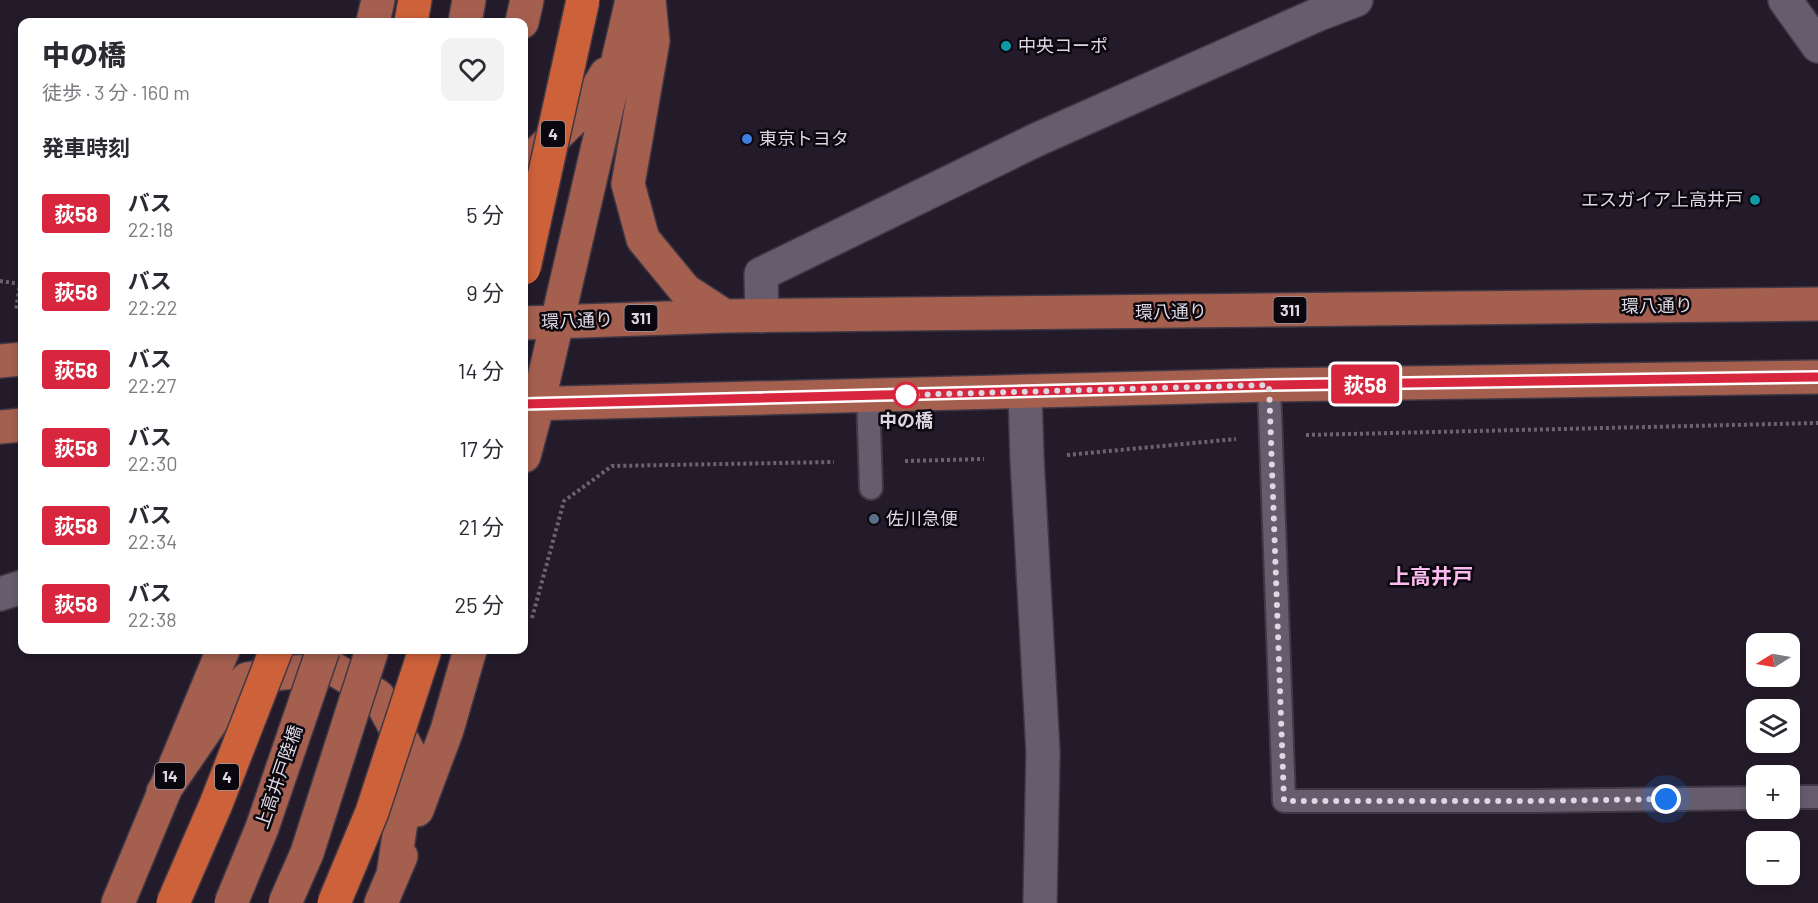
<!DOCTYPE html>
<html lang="ja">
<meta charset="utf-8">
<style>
:root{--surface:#fff;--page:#f2f2f3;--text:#2b2b33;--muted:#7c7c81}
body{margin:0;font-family:Barlow,"Noto Sans JP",sans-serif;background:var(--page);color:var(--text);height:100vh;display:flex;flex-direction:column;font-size:22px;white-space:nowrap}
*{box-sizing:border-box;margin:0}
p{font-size:20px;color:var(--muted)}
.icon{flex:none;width:33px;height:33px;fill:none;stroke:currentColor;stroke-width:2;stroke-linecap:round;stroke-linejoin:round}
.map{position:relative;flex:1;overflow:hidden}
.drawer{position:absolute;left:18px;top:18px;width:510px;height:636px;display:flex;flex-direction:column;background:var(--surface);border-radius:12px;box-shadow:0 3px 9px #0003}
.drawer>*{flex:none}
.badge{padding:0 12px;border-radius:4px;font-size:21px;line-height:39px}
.needle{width:39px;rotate:259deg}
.controls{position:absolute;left:1746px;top:633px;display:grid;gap:12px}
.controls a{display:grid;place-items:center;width:54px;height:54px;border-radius:12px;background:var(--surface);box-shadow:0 3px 9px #0003;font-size:30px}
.you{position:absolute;width:30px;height:30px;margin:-15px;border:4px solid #fff;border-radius:50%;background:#1a73e8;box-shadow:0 0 0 9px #1a73e833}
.map>.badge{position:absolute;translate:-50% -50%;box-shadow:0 0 0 3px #fff}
h2{padding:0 24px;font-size:22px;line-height:54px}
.round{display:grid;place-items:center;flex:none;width:63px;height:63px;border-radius:12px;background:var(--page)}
.headline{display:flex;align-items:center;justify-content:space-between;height:102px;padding:0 24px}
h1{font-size:28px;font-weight:800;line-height:45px}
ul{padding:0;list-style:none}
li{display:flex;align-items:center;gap:18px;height:78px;padding:0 24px}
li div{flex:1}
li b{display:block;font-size:22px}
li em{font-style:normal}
li .badge{min-width:66px;font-weight:700;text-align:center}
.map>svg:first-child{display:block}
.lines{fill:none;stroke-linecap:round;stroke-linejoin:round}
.service-casing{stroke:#403844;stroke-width:26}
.minor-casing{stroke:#403844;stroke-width:36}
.primary-casing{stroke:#403844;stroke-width:36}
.motorway-casing{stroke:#403844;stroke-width:36}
.path{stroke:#6b6370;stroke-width:4;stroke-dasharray:3 3;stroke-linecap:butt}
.service{stroke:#675c6e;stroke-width:22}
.minor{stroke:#675c6e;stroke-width:33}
.primary{stroke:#a45f4f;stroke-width:33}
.motorway{stroke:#cc613a;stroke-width:33}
.primary-bridge-casing{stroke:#403844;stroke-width:36;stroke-linecap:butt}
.motorway-bridge-casing{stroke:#403844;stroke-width:36;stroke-linecap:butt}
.primary-bridge{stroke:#a45f4f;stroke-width:33}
.motorway-bridge{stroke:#cc613a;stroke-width:33}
.line-casing{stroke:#fff;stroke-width:14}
.line{stroke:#d7263d;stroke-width:9}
.walk{stroke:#ddd7e1;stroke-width:6;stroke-dasharray:0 10.8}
.culture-dot{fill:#0f9aa8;stroke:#0b070e;stroke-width:2}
.shop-dot{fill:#3f7fe0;stroke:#0b070e;stroke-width:2}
.stop-dot{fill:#fff;stroke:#d7263d;stroke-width:3}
.service-dot{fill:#5c6f8a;stroke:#0b070e;stroke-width:2}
.labels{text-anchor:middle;stroke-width:5;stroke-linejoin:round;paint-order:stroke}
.shield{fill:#0b070e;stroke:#9e99a2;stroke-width:1.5}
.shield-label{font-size:16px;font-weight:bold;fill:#ddd7e1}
.poi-label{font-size:18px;fill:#ddd7e1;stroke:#0b070e;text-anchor:start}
.street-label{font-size:18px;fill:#ddd7e1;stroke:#0b070e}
.stop-label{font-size:18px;font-weight:bold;fill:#ddd7e1;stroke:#0b070e}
.quarter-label{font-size:21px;font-weight:bold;fill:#fcbbee;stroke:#0b070e}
</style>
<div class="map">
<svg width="1818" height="903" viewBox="0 0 1818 903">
<rect width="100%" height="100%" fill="#241b2a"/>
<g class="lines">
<defs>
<path id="service" d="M 1269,385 L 1284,801 L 1532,801 L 1756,798
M 868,396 L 871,488
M 1790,797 L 1818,797"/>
<path id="minor" d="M 1785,0 L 1818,46
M 762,316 L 761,274 L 1036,140 L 1319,14 L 1356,0
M 1025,392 L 1027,458 L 1043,752 L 1040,903
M 0,594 L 22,587"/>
<path id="primary" d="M 649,0 L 653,41 L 628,184 L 643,239 L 685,290 L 725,316
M 373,22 L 378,0
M 465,22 L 469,0
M 522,22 L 527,0
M 524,166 L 586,107 L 606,74
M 524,323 L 725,316 L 1818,304
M 0,361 L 22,359
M 524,404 L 1269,385 L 1818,377
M 0,427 L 22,425
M 524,456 L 538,404 L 632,0
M 163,792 L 218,712 L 247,679 L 283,673 L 334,669 L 378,696 L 411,756 L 393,875
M 417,810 L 447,730 L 470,650
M 118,903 L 223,650
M 381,903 L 401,856"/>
<path id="motorway" d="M 411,22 L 415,0"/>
</defs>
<use href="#service" class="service-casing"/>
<use href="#minor" class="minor-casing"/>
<use href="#primary" class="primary-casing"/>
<use href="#motorway" class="motorway-casing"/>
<path class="path" d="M 0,281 L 20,284 L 16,310
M 1306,435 L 1818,423
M 1067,455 L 1236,439
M 905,461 L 984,459
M 532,618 L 564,501 L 612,466 L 834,462"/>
<use href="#service" class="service"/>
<use href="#minor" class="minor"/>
<use href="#primary" class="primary"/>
<use href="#motorway" class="motorway"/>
<defs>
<path id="primary-bridge" d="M 231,903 L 262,828 L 323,650
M 285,903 L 307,853 L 372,650"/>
<path id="motorway-bridge" d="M 524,268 L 583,0
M 173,903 L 216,804 L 276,650
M 334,903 L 372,812 L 425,650"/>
</defs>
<use href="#primary-bridge" class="primary-bridge-casing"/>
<use href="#motorway-bridge" class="motorway-bridge-casing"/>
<use href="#primary-bridge" class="primary-bridge"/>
<use href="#motorway-bridge" class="motorway-bridge"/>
</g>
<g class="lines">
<defs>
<path id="line" d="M 524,404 L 1269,385 L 1818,377"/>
</defs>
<use href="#line" class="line-casing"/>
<use href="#line" class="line"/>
<path class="walk" d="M 906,395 L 1269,385 L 1284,801 L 1532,801 L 1666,799"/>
</g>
<g class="culture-dot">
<circle cx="1006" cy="46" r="6"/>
<circle cx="1755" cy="200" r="6"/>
</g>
<circle class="shop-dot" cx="747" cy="139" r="6"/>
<circle class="stop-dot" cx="906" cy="395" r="12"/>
<circle class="service-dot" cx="874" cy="519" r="6"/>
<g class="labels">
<g class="shield">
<rect x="541" y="121" width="24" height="26" rx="4.5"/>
<rect x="1273.5" y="297" width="33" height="26" rx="4.5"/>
<rect x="624.5" y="305" width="33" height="26" rx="4.5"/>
<rect x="155" y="763" width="30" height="26" rx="4.5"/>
<rect x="215" y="764" width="24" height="26" rx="4.5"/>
</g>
<g class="shield-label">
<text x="553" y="140">4</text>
<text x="1290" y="316">311</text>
<text x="641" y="324">311</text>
<text x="170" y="782">14</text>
<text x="227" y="783">4</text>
</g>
<g class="poi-label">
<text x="1018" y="52">中央コーポ</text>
<text x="759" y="145">東京トヨタ</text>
<text x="1743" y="206" text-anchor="end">エスガイア上高井戸</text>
<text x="886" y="525">佐川急便</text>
</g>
<g class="street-label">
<text transform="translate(1657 306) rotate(-1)" y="6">環八通り</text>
<text transform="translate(1171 312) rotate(-1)" y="6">環八通り</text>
<text transform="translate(577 321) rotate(-2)" y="6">環八通り</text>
<text transform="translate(279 777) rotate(-71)" y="6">上高井戸陸橋</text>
</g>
<g class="stop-label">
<text x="906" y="427">中の橋</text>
</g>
<g class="quarter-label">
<text x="1431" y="584">上高井戸</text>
</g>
</g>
</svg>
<div class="controls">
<a><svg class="needle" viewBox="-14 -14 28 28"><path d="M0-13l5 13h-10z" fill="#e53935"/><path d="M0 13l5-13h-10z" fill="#7c7c81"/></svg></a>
<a><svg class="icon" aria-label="layers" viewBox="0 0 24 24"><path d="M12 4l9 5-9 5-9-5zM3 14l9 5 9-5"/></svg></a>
<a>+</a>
<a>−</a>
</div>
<div class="you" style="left:1666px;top:799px"></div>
<b class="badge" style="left:1365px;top:384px;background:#d7263d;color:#fff">荻58</b>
<section class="drawer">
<div class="headline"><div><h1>中の橋</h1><p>徒歩 · 3 分 · 160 m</p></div><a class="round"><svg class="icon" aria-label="heart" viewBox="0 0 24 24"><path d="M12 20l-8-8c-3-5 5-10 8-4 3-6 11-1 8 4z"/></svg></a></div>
<h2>発車時刻</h2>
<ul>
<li><span class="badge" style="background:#d7263d;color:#fff">荻58</span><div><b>バス</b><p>22:18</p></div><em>5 分</em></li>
<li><span class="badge" style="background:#d7263d;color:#fff">荻58</span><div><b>バス</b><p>22:22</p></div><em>9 分</em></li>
<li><span class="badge" style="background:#d7263d;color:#fff">荻58</span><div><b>バス</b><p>22:27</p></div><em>14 分</em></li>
<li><span class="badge" style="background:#d7263d;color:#fff">荻58</span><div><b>バス</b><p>22:30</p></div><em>17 分</em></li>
<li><span class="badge" style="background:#d7263d;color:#fff">荻58</span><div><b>バス</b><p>22:34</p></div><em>21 分</em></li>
<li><span class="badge" style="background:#d7263d;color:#fff">荻58</span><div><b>バス</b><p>22:38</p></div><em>25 分</em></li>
</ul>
</section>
</div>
